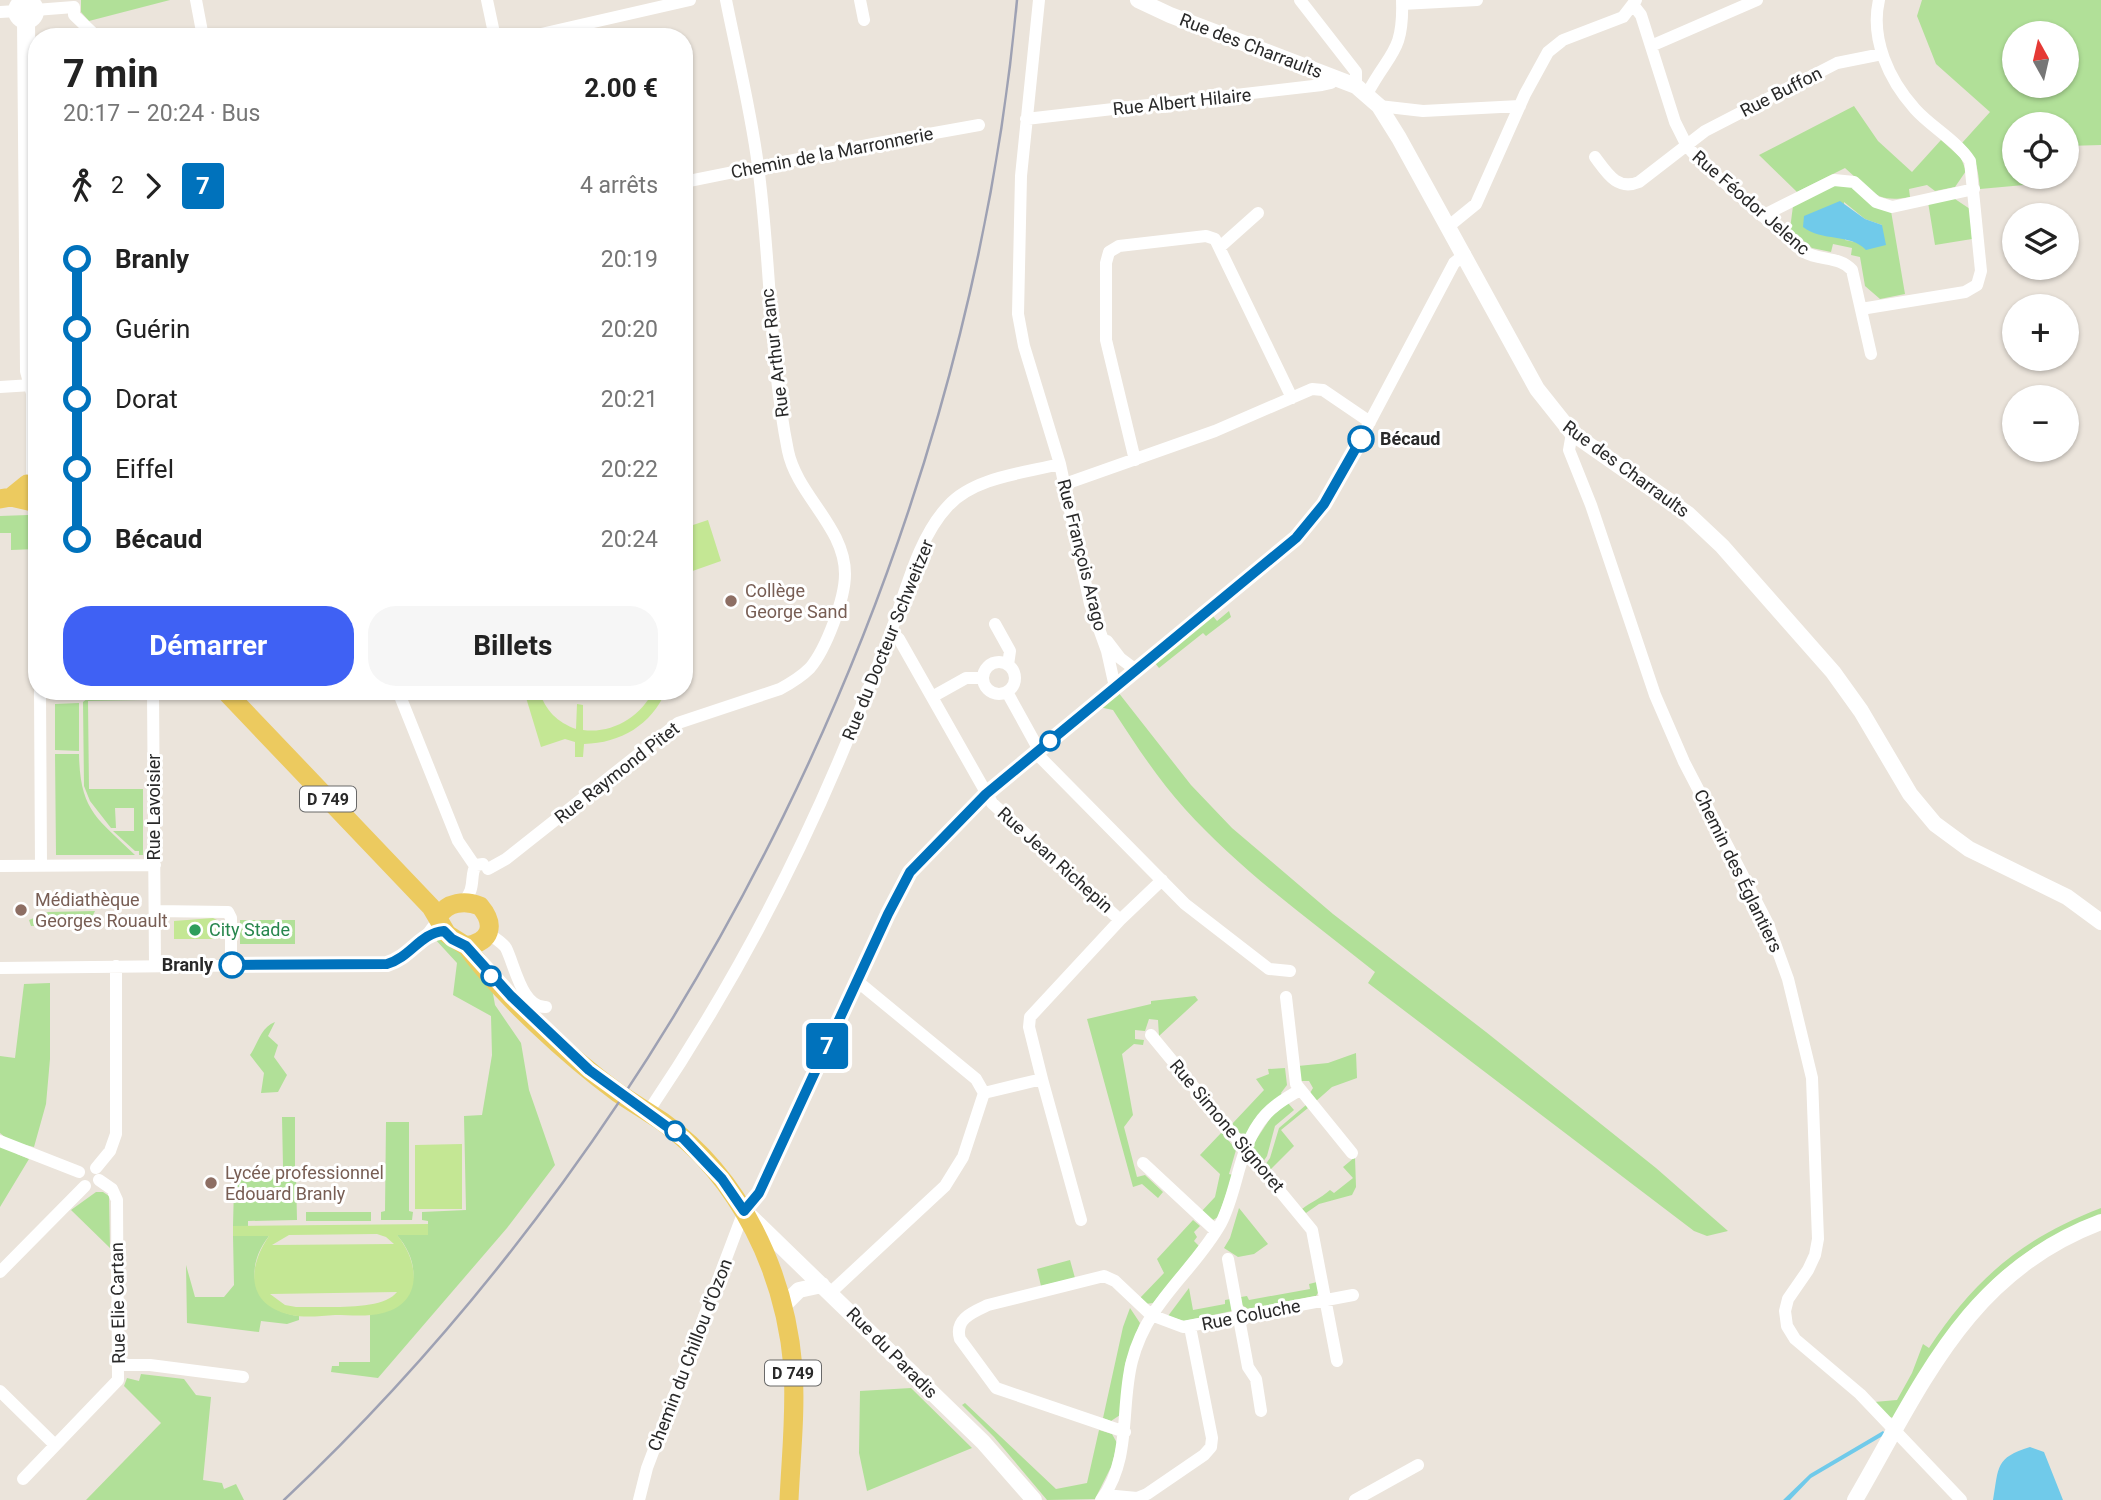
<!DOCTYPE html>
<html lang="fr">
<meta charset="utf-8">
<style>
:root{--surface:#fff;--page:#f6f6f6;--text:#222;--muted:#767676;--accent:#3f61f4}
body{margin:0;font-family:Roboto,sans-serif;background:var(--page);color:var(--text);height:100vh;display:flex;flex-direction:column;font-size:26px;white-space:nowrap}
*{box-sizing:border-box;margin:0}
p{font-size:23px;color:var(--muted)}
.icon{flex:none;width:38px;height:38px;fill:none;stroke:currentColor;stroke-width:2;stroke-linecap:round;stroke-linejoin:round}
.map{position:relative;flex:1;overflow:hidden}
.sheet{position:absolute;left:28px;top:28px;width:665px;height:672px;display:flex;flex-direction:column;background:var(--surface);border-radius:28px;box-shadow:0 2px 5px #0004}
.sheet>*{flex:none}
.badge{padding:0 14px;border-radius:5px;font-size:24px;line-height:46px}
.needle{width:46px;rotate:352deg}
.fabs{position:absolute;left:2002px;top:21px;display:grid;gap:14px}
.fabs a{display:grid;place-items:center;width:77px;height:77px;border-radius:50%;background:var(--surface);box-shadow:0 2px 5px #0004;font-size:35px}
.map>.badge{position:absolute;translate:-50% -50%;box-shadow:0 0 0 4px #fff}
.legs{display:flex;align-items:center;gap:10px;height:77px;padding:0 35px;font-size:23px}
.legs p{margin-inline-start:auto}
.head{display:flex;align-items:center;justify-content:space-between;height:119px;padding:0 35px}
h1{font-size:38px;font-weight:700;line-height:52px}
.cta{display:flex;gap:14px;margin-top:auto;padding:14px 35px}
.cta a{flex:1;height:80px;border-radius:28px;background:var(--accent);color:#fff;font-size:28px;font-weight:700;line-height:80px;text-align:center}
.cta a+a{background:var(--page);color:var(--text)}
ul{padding:0 35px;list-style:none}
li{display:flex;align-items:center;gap:24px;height:70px;font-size:26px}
li i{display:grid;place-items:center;width:10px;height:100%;margin:0 9px;background:currentColor}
li i::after{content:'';width:18px;height:18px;margin:-9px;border:5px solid;border-radius:50%;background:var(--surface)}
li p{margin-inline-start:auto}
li:first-child i{background:linear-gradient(#0000 50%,currentColor 0)}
li:last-child i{background:linear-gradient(currentColor 50%,#0000 0)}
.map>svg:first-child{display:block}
.green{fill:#b1e098;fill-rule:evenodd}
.pitch{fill:#c4e794;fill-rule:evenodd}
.water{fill:#70caea}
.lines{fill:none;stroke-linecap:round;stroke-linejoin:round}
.minor{stroke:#fff;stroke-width:12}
.tertiary{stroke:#fff;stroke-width:16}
.secondary{stroke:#fff;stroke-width:18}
.primary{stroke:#ecca5f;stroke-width:19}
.rail{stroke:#9ea1b3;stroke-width:2.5}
.line-1-casing{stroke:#fff;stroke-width:16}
.line-1{stroke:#0072bc;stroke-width:10}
.stop-1-dot{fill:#fff;stroke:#0072bc;stroke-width:3.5}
.education-dot{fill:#8d6e63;stroke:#fff;stroke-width:2.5}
.leisure-dot{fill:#2e9e5b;stroke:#fff;stroke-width:2.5}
.labels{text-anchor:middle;stroke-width:6;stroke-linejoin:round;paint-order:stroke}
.shield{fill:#fff;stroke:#696969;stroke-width:2}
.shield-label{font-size:16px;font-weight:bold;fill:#292929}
.street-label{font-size:18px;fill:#292929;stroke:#fff}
.stop-label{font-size:18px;font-weight:bold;fill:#292929;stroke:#fff;text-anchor:start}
.education-label{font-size:18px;fill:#785e54;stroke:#fff;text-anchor:start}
.leisure-label{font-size:18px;fill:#27864d;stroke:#fff;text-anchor:start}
</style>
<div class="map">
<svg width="2101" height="1500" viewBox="0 0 2101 1500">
<rect width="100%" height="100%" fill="#ebe4db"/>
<path class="green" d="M 81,0 L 170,0 L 89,21 L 81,12 Z
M 1922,0 L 2101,0 L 2101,145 L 2067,146 L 2067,124 L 2014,124 L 2014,177 L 2025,177 L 2024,185 L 1980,189 C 1978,170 1977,156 1962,143 L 1990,112 L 1936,64 L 1917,16 ZM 2014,33 L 2067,33 L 2067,86 L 2014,86 Z
M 1854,106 L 1878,141 L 1912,172 L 1941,140 L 1961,158 L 1966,171 L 1955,187 L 1935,191 L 1927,185 L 1909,189 L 1910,197 C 1875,204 1869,189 1845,168 L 1797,192 L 1759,155 Z
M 1835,185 L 1852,187 L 1891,211 L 1905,294 L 1880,299 L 1865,286 L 1860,257 L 1851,255 L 1852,248 L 1833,244 L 1831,252 L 1812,248 L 1790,229 L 1793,206 ZM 1844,202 L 1865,219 L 1882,225 L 1866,249 L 1860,243 L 1845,240 Z
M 1952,197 L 1970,209 L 1972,239 L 1935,245 L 1928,202 Z
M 28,515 L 37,517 L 37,549 L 11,550 L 11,533 L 0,533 L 0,516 Z
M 1229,611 L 1231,617 L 1206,636 L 1203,633 L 1159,668 L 1155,663 L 1213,616 L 1217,621 Z
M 97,691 L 147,691 L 147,697 L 142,700 L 88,701 L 89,789 L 143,789 L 143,855 L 139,855 L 139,851 L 135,851 L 113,831 L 134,831 L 134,808 L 115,808 L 116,828 L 111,828 L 90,801 L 84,786 L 83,702 Z
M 1118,692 L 1191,785 L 1232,828 L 1333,914 L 1486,1032 L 1656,1168 L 1728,1231 L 1707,1236 L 1694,1231 L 1368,983 L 1375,972 C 1310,920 1241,871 1185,809 C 1158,779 1135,744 1113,710 L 1099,707 Z
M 79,703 L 79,751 L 55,750 L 55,704 Z
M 55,754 L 79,754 C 80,811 97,818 135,855 L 56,855 Z
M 95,911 L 90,921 L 79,928 L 54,925 L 31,926 L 29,920 L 48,912 Z
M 240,920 L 295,920 L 295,944 L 240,944 Z
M 440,937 L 462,952 L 492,988 L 495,1005 L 521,1043 L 529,1090 L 555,1165 L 507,1228 L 378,1378 L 331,1372 L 332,1366 L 339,1366 L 339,1362 L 370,1362 L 370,1314 C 417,1309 426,1267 396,1234 L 428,1234 L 428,1221 L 422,1220 L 422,1212 L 466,1210 L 464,1116 L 482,1115 L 492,1055 L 491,1016 L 453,995 L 457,963 L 434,938 Z
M 50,983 L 50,1059 L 46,1104 L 34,1147 L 17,1143 L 14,1150 L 17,1154 L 29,1159 L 0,1207 L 0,1147 L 7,1139 L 0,1133 L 0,1056 L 15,1058 L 24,984 Z
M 1195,996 L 1198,1000 L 1159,1036 L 1158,1020 L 1149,1019 L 1145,1031 L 1135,1030 L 1135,1039 L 1144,1040 L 1143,1045 L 1134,1044 L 1122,1054 L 1133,1115 L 1124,1127 L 1137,1177 L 1145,1175 L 1163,1192 L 1158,1198 L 1142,1184 L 1133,1187 L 1087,1019 L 1151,1004 L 1151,1001 Z
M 275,1022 L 268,1036 L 278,1045 L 274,1057 L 287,1075 L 278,1092 L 261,1093 L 264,1073 L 250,1055 C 258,1044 260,1028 275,1022 Z
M 1356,1053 L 1357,1078 L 1332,1087 L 1315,1102 L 1310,1093 L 1313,1088 L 1309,1081 L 1301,1081 L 1298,1066 L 1328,1063 Z
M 1285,1068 L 1287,1085 L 1281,1093 L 1282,1095 L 1246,1134 L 1238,1133 L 1232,1124 L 1264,1090 L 1256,1079 L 1269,1074 L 1268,1069 Z
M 1288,1103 L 1294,1110 L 1275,1126 L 1267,1156 L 1263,1162 L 1252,1146 L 1271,1117 Z
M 1306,1105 L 1308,1108 L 1281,1130 L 1294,1146 L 1270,1170 L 1265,1165 L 1270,1158 L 1279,1128 Z
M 282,1117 L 295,1117 L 295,1167 L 283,1167 Z
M 386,1122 L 409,1122 L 409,1211 L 413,1212 L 412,1220 L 381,1220 L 381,1212 L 385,1211 Z
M 1222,1132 L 1236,1150 L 1229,1174 L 1233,1175 L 1218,1217 L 1213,1220 L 1201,1212 L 1215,1197 L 1220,1174 L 1200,1155 Z
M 1355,1157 L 1356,1187 L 1352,1195 L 1319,1204 L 1306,1213 L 1302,1209 C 1311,1202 1320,1199 1330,1190 L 1334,1193 L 1353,1178 L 1343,1167 Z
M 247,1175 L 296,1175 L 297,1220 L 248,1221 L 248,1226 L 233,1226 L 234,1186 L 236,1181 Z
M 96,1192 L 103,1192 L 109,1196 L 110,1248 L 71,1210 Z
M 1239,1208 L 1268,1244 L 1254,1254 L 1238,1257 L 1224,1248 L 1230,1238 Z
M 2101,1208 L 2101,1216 C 2085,1223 2067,1229 2052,1237 C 1976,1277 1936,1348 1895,1418 L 1888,1417 L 1874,1402 L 1897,1400 L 1912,1373 L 1923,1344 L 1929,1348 C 1975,1278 2023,1238 2101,1208 Z
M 306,1212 L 371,1212 L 371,1221 L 306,1221 Z
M 1193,1220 L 1200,1226 L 1194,1232 L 1197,1237 L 1194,1241 L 1199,1246 L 1153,1303 L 1145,1304 L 1139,1299 L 1164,1273 L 1157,1259 Z
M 233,1236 L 269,1236 C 242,1270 253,1310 299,1316 L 299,1320 L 287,1324 L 261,1321 L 259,1332 L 187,1323 L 186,1265 L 195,1297 L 224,1297 L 234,1285 Z
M 1070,1260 L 1075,1278 L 1041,1286 L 1037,1269 Z
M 1317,1282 L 1319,1291 L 1316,1296 L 1248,1309 L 1242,1305 L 1241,1297 L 1247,1296 L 1249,1300 L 1310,1289 L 1309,1284 Z
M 1189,1288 L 1193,1310 L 1225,1304 L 1225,1300 L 1231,1299 L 1232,1311 L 1184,1321 L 1168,1316 Z
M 1130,1308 L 1140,1323 L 1125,1364 L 1120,1415 L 1111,1421 L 1103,1418 L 1123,1327 Z
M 141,1374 L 184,1379 L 196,1395 L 211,1397 L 203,1480 L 222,1483 L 224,1489 L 236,1484 L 244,1500 L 86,1500 L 161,1423 L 124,1386 L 127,1378 L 139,1381 Z
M 911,1388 L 972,1448 L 867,1491 L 859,1453 L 860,1391 Z
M 965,1403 L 1056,1489 L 1087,1483 L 1099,1430 L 1112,1434 L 1117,1443 L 1112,1465 L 1095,1499 L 1047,1500 L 994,1437 L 962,1405 Z"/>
<path class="pitch" d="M 708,520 L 721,561 L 684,574 L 684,528 Z
M 524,691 L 539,691 C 546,711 557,722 576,729 L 577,704 L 583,705 L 583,730 C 612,734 641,717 653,691 L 666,691 C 651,725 621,743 584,744 L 583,757 L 575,757 L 575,742 L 565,739 L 541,747 Z
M 213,918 L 217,920 L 217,939 L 174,939 L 174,921 Z
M 462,1144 L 462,1209 L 415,1209 L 415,1145 Z
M 428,1224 L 428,1235 L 397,1235 C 418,1260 425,1302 383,1313 C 368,1317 350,1315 335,1315 C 321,1316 305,1318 291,1315 C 246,1305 247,1268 269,1236 L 233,1236 L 233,1226 ZM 377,1234 L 386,1237 L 394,1244 L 272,1245 L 289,1235 ZM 397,1292 C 382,1312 321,1306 296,1307 L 285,1305 L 270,1294 Z"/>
<path class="water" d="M 1840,201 L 1865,219 L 1882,225 L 1886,245 L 1866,250 C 1850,233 1822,242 1803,227 L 1804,216 Z
M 1883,1431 L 1886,1434 L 1811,1478 L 1790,1500 L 1783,1500 L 1810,1474 Z
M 2030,1447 L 2044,1452 L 2063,1500 L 1993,1500 C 1999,1466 1995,1458 2030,1447 Z"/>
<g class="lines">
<path class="minor" d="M 196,0 L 203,37
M 487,0 L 494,33 L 497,37
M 860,0 L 864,20
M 1300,0 L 1356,72 L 1356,86
M 1402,4 L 1477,0
M 1634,6 L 1641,15 L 1675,122 L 1687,146 L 1702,163 L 1804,252 C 1820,261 1840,256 1852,270 L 1871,354
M 35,10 L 74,7 L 74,15 L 97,37
M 0,12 L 17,11
M 423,37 L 431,34
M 528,37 L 690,0
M 1651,46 L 1757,0
M 1367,94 C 1389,52 1404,53 1402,0
M 1379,106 L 1423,111 L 1520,106
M 1026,119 L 1322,85 L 1331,83 L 1335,78
M 1595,157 C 1607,173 1617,191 1639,182 L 1705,131 L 1837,63 L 1882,54
M 684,182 L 873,144 L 979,125
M 1762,216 L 1834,180 L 1854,182 L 1876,202 L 1892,207 L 1974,189
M 1449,226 L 1476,204 L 1525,94 L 1548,52 L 1563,40 L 1623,17 L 1636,0
M 1221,246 L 1258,213
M 1861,309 L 1965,292 L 1977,285 L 1981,271 L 1970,161 C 1956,140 1931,127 1915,109 C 1889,80 1870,39 1879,0
M 0,387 L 32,385
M 1572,433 L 1569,450 L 1591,505 L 1655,695 L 1684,762 L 1768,924 L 1788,979 L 1812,1078 L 1818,1239 L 1815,1255 L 1808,1270 L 1788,1299 L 1785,1311 L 1787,1326 L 1795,1339 L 1860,1394 L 1961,1500
M 1135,460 L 1106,340 L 1106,263 L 1109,252 L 1119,246 L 1206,236 L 1215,239 L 1292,398
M 1060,464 L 1090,604 L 1107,651 L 1115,687
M 1065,484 L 1215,431 L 1312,389 L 1323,390 L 1370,422
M 995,624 L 1010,651 L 1008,665
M 891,631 L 899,639 L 992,803 L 1120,920
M 1107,641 L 1120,658 L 1136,670
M983 678a16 16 0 1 1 32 0a16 16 0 1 1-32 0Z
M 40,691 L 41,866
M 153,691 L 155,966
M 398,691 L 458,841 L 475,866
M 1007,692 L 1039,750
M 932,697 L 966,678 L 983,678
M 1036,753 L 1185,904 L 1269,969 L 1290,971
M 0,866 L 155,865
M 488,869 L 506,859 L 678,723 L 780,689 C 791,683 801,677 810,668 C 826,649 845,599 845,574 C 845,527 797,495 788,451 C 769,357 771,261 758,166 C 751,111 737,55 726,0
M 463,902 C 477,888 469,876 476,865 L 483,864
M 155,911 L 228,912 L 231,918 L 231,965
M 488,933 C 494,938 502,942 506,948 C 515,966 522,1008 546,1007
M 0,968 L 388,964 C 409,958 428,936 439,918
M 1286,997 L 1296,1084 L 1352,1153
M 1151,1035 L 1312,1230 L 1337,1361
M 1042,1079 L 1081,1220
M 984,1093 L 1042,1079 L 1029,1027 L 1030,1017 L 1120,920 L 1162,880
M 648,1112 C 727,995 794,870 848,739 C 863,702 879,664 893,626 C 907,587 919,537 948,506 C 974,477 1025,473 1060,464 L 1024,346 L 1018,314 L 1021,176 L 1039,0
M 0,1141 L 79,1172
M 1143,1163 L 1216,1231
M 96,1168 L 110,1151 L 116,1134 L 116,966
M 1228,1259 L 1248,1367 L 1256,1379 L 1261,1411
M 0,1272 L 85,1186
M 830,1293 L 945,1186 L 963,1157 L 984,1093 L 976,1079 L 857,981
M 119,1365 L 150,1365 L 243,1377
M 0,1391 L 55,1445
M 1125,1432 L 996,1388 L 960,1339 C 954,1319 973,1312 988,1305 L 1104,1276 L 1115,1281 L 1151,1315 L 1183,1327 L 1353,1295
M 23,1479 L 118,1380 L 117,1200 L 112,1189 L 99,1180
M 1105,1495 L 1137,1498 L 1147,1494 L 1204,1455 L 1211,1447 L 1212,1438 L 1190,1327
M 639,1500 L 647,1468 L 744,1211 L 759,1193 L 888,914 L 910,872 L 986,794 L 1278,555 L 1309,523 L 1338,482 L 1454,263 L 1465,254
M 1101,1500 C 1132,1459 1120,1407 1132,1361 C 1148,1300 1193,1273 1221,1223 C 1237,1192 1238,1153 1259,1123 C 1269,1108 1284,1099 1300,1090
M 1355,1500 L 1418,1465"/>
<path class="tertiary" d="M 1138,0 L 1170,15 L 1356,86 L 1379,106 L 1399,138 L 1537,389 L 1572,433 L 1688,514 L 1722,546 L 1833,672 L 1861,711 L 1910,794 L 1935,824 L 1969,849 L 2067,897 L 2101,922
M 751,1217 L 983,1442 L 1034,1500
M 783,1306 L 799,1290 L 822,1285
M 1855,1500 C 1922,1385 1967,1272 2101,1222"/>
<path class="secondary" d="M17 11a9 9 0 1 1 18 0a9 9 0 1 1-18 0Z
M 26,20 L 29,371 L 35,393 L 35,485"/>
<path class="primary" d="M 11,497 L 37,503
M 0,499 L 11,497 L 27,484 L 37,487
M 225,691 L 431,907 L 447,934 L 466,946 C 491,942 496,925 480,906 C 465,900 447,902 439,916
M 466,946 C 501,995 569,1057 618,1093 C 633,1103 648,1112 663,1122 C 741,1178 785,1273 793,1367 C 796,1411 791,1456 789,1500"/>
<path class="rail" d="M 284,1500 C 691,1117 966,556 1017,0"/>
</g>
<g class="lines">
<defs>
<path id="line-1" d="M 232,965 L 387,964 C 411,957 420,933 444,931 L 452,939 L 466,946 L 511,996 L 589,1070 L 684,1139 L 722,1179 L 744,1211 L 759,1193 L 888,914 L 910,872 L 986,794 L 1296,538 L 1324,504 L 1361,439"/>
</defs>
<use href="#line-1" class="line-1-casing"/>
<use href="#line-1" class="line-1"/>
</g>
<g class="stop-1-dot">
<circle cx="1361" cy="439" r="12"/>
<circle cx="1050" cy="741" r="9"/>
<circle cx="232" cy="965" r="12"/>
<circle cx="491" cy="976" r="9"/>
<circle cx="675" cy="1131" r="9"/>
</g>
<g class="education-dot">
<circle cx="731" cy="601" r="7"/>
<circle cx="21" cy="910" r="7"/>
<circle cx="211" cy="1183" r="7"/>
</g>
<circle class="leisure-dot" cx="195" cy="930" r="7"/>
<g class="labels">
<g class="shield">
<rect x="300" y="786.5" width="56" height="25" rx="5"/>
<rect x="765" y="1360.5" width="56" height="25" rx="5"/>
</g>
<g class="shield-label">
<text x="328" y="805">D 749</text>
<text x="793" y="1379">D 749</text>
</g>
<g class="street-label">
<text transform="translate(1251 46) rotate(21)" y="6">Rue des Charraults</text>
<text transform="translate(1781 92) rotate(-27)" y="6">Rue Buffon</text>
<text transform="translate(1182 102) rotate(-6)" y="6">Rue Albert Hilaire</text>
<text transform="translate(832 153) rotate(-11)" y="6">Chemin de la Marronnerie</text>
<text transform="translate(1751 203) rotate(41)" y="6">Rue Féodor Jelenc</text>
<text transform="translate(775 353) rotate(-97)" y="6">Rue Arthur Ranc</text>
<text transform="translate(1626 469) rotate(36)" y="6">Rue des Charraults</text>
<text transform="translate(1082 555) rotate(76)" y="6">Rue François Arago</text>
<text transform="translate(888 640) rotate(-68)" y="6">Rue du Docteur Schweitzer</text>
<text transform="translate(617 773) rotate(-38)" y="6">Rue Raymond Pitet</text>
<text transform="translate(154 807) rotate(-90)" y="6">Rue Lavoisier</text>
<text transform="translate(1055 860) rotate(42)" y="6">Rue Jean Richepin</text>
<text transform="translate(1738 871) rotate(64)" y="6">Chemin des Églantiers</text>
<text transform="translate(1227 1126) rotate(50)" y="6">Rue Simone Signoret</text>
<text transform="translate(118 1303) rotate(-91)" y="6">Rue Elie Cartan</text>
<text transform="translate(1251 1315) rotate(-11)" y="6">Rue Coluche</text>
<text transform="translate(892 1353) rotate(45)" y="6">Rue du Paradis</text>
<text transform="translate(690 1355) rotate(-69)" y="6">Chemin du Chillou d'Ozon</text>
</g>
<g class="stop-label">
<text x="1380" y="445">Bécaud</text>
<text x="213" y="971" text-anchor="end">Branly</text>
</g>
<g class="education-label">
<text x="745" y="597">Collège<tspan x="745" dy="21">George Sand</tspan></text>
<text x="35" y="906">Médiathèque<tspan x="35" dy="21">Georges Rouault</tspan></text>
<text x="225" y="1179">Lycée professionnel<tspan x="225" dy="21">Edouard Branly</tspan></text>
</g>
<g class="leisure-label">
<text x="209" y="936">City Stade</text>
</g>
</g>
</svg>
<div class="fabs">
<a><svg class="needle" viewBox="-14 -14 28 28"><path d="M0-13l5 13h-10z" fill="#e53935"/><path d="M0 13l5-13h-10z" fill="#767676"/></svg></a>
<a><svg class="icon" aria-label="locate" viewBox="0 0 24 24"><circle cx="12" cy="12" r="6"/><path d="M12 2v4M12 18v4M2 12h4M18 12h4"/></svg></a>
<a><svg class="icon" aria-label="layers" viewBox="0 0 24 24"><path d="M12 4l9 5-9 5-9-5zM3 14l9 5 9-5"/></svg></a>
<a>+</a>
<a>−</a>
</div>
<b class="badge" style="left:827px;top:1046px;background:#0072bc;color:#fff">7</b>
<section class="sheet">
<div class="head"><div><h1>7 min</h1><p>20:17 – 20:24 · Bus</p></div><b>2.00 €</b></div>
<div class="legs"><svg class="icon" aria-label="walk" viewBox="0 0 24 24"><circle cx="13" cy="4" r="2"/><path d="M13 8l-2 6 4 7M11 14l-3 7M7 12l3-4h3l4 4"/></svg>2<svg class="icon" aria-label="forward" viewBox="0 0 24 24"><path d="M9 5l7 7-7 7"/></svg><b class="badge" style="background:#0072bc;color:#fff">7</b><p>4 arrêts</p></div>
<ul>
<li><i style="color:#0072bc"></i><b>Branly</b><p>20:19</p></li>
<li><i style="color:#0072bc"></i><span>Guérin</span><p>20:20</p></li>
<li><i style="color:#0072bc"></i><span>Dorat</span><p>20:21</p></li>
<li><i style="color:#0072bc"></i><span>Eiffel</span><p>20:22</p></li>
<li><i style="color:#0072bc"></i><b>Bécaud</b><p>20:24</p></li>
</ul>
<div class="cta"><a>Démarrer</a><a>Billets</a></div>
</section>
</div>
